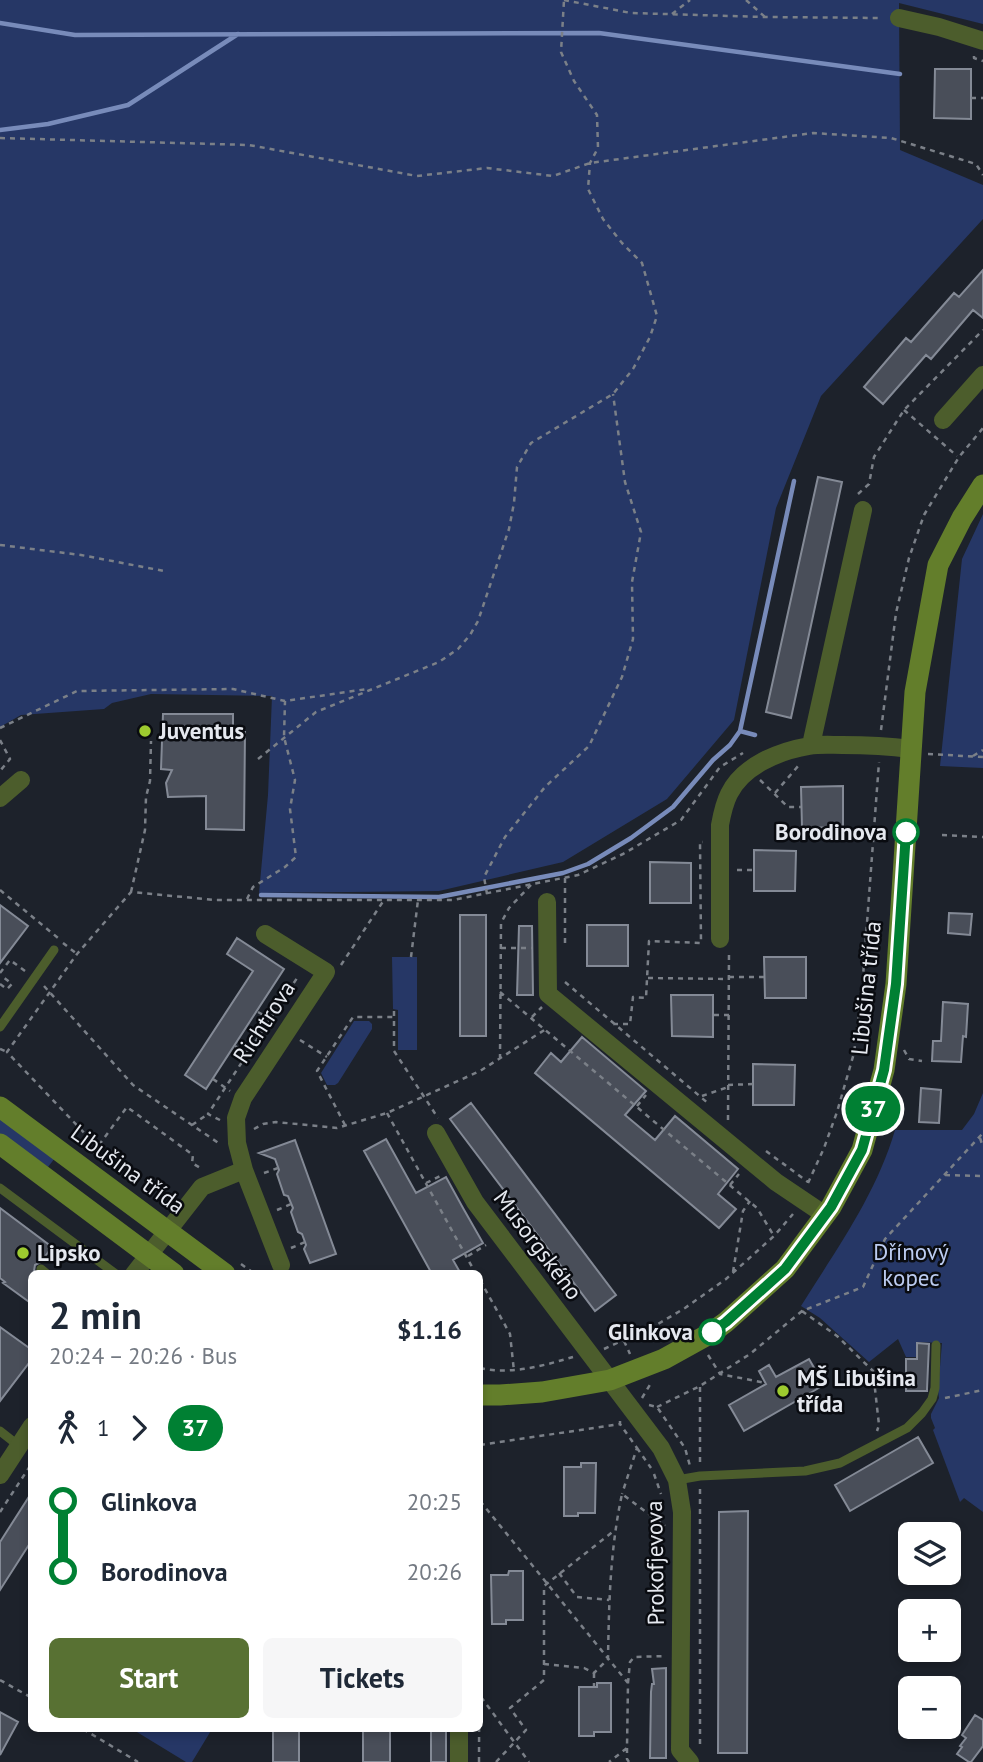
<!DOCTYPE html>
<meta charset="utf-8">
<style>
:root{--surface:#fff;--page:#f6f6f7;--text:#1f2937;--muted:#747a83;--accent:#587133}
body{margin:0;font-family:"PT Sans",sans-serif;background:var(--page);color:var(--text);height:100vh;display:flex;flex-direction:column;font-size:26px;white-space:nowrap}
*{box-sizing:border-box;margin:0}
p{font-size:23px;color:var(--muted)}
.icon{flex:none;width:38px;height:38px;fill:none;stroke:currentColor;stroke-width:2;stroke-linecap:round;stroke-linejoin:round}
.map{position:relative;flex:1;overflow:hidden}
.details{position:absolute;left:28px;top:1270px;width:455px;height:462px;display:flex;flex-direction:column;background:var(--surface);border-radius:10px;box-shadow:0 4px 10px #0003}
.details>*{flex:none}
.badge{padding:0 14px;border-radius:23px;font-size:24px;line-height:46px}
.tools{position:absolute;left:898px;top:1522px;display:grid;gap:14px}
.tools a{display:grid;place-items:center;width:63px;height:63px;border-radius:10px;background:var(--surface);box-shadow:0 4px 10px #0003;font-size:35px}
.map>.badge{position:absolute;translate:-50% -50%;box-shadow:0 0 0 4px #fff}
.legs{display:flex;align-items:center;gap:10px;height:77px;padding:0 21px;font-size:23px}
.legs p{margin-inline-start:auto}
.headline{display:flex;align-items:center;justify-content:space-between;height:119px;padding:0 21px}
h1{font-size:38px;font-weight:700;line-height:52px}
.button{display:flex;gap:14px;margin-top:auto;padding:14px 21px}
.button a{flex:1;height:80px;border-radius:10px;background:var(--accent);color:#fff;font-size:28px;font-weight:700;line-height:80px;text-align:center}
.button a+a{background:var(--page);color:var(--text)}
ul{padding:0 21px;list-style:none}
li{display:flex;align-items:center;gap:24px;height:70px;font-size:26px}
li i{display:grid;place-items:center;width:10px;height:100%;margin:0 9px;background:currentColor}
li i::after{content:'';width:18px;height:18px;margin:-9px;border:5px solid;border-radius:50%;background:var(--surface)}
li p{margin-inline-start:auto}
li:first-child i{background:linear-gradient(#0000 50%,currentColor 0)}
li:last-child i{background:linear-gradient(currentColor 50%,#0000 0)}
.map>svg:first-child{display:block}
.green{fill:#263766}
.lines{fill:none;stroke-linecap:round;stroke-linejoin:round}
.stream{stroke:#788bba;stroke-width:4.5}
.building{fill:#494e59;stroke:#848a96;stroke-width:2}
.path{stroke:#7b8088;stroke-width:2.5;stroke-dasharray:5 5;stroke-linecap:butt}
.lane{stroke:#4c5d2c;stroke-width:9}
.street{stroke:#4c5d2c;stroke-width:18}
.secondary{stroke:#637e2b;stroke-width:21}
.line-1-casing{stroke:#fff;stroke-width:16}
.line-1{stroke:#008033;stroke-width:10}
.poi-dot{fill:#9dca2f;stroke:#090b10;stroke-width:2.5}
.stop-1-dot{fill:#fff;stroke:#008033;stroke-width:3.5}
.labels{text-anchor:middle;stroke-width:5;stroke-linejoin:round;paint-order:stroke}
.poi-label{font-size:23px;font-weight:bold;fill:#e5e8ef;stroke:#090b10;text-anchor:start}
.stop-label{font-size:23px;font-weight:bold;fill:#e5e8ef;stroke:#090b10;text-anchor:end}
.street-label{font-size:23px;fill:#e5e8ef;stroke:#090b10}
.park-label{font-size:23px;fill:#bcccf1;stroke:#090b10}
</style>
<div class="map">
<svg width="983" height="1762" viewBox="0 0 983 1762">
<rect width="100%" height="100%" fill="#1d222b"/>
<path class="green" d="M 0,0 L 983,0 L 983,24 L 899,3 L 900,150 L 983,185 L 983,219 L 821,396 L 776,508 L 734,720 L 667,799 L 563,862 L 439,891 L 259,893 L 268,795 L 272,696 L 151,694 L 112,703 L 104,709 L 21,715 L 0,727 Z
M 983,514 L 983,768 L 940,766 L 962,559 Z
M 392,957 L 417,957 L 417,1050 L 398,1050 L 398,1010 L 393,1009 Z
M 354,1021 L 369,1021 L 372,1024 L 372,1029 L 338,1083 L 335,1085 L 327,1085 L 321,1073 Z
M 983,1093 L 983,1512 L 964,1498 L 960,1502 L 933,1430 L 935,1428 L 931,1418 L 931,1414 L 939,1398 L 938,1390 L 942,1343 L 918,1342 L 917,1357 L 906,1357 L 898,1339 L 869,1362 L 820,1318 L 801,1306 C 836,1250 876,1195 895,1130 L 962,1130 L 974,1114 Z
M 0,1117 L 55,1158 L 48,1167 L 0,1134 Z
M 132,1729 L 212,1729 L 192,1762 L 186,1762 Z"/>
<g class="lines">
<path class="stream" d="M 0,23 L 75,35 L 599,33 L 900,74
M 0,130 L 48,124 L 128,105 L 238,34
M 740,731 L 794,481
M 261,895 L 439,897 L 563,873 L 588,864 L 631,838 L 673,807 L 713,760 L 730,745 L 740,731 L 755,735"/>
</g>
<path class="building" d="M 935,69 L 971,69 L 971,119 L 934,118 Z
M 983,270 L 983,318 L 973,310 L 931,359 L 926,355 L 883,404 L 864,387 L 906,338 L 911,342 L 954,293 L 959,297 Z
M 818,477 L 842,482 L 791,718 L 766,712 Z
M 163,714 L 233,714 L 233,732 L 245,732 L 244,830 L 206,829 L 206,796 L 168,797 L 166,783 L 172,770 L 161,769 Z
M 843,786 L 843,827 L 802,828 L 801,787 Z
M 754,850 L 796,851 L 795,891 L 754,891 Z
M 650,862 L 691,863 L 691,903 L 650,903 Z
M 0,905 L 28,926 L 0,963 Z
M 949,913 L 972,914 L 970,935 L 948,933 Z
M 460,915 L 486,915 L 486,1036 L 460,1036 Z
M 587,925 L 628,925 L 628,966 L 587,966 Z
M 519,926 L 532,926 L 533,995 L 517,995 Z
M 237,938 L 284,969 L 206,1089 L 185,1075 L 253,971 L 227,954 Z
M 764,957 L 806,957 L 806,998 L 765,998 Z
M 671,995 L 713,995 L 713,1037 L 672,1036 Z
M 943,1002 L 968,1004 L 966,1037 L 963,1036 L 961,1062 L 932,1061 L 933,1041 L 941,1041 Z
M 582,1037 L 646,1091 L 625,1115 L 655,1140 L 675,1116 L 738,1169 L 718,1194 L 736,1209 L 719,1228 L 535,1073 L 551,1053 L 561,1062 Z
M 753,1064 L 795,1065 L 794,1105 L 753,1105 Z
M 921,1088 L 941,1090 L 939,1123 L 919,1122 Z
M 471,1103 L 616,1295 L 595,1311 L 450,1119 Z
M 386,1139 L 416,1193 L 446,1177 L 463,1208 L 483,1243 L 453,1260 L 461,1274 L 432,1274 L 364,1151 Z
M 295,1140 L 336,1254 L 310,1263 L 304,1249 L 306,1245 L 302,1234 L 298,1232 L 291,1212 L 293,1208 L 288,1196 L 284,1195 L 277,1174 L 279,1170 L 275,1159 L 259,1153 Z
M 0,1208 L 52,1247 L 41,1262 L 35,1265 L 34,1271 L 32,1274 L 32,1304 L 3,1283 L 5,1282 L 0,1278 Z
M 0,1327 L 32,1350 L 32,1359 L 0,1401 Z
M 917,1343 L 929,1344 L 927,1389 L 927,1391 L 906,1391 L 906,1359 L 917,1359 Z
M 809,1359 L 824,1385 L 744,1431 L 729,1405 L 766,1384 L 759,1371 L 769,1365 L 776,1377 Z
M 918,1437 L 933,1463 L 850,1511 L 835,1485 Z
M 581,1463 L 596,1463 L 595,1513 L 578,1513 L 578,1516 L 564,1516 L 564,1467 L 581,1467 Z
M 32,1492 L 32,1540 L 0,1590 L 0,1542 Z
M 748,1511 L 747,1753 L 718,1753 L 719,1512 Z
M 509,1571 L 523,1571 L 523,1620 L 506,1620 L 506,1624 L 492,1624 L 491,1575 L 508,1575 Z
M 666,1668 L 666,1758 L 650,1758 L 651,1692 L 652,1684 L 654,1684 L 652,1669 Z
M 597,1683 L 611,1683 L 611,1732 L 594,1732 L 594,1736 L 579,1736 L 579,1687 L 597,1687 Z
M 0,1712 L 18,1722 L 0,1755 Z
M 975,1715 L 983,1720 L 983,1746 L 971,1762 L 969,1762 L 957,1754 L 962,1747 L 960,1746 L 966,1738 L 962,1735 Z
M 273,1729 L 299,1729 L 299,1762 L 273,1762 Z
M 363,1729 L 390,1729 L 390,1762 L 363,1762 Z
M 431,1729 L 446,1729 L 446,1762 L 431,1762 Z"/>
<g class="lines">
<path class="path" d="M 564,0 L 631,13 L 765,17 L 882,18
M 746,0 L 765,17
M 672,14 L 690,0
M 974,56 L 974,58 L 983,61
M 971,98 L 983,98
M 0,138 L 249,145 L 417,176 L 487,168 L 553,176 L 590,163 L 813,133 L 891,138 L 976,164 L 983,175
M 904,410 L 957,456
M 858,494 L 869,484 L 874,457 L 904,410 L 983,330
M 0,545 L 81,555 L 164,571
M 0,728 L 77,691 L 233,689 L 285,701 L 367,689
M 881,730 L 896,613 L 909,558 L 924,515 L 959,457 L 983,428
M 0,740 L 10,759 L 0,771
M 928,754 L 983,757
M 973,756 L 983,750
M 258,759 L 316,712 L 439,662 L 458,649 L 470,635 L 478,621 L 509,529 L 514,503 L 517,467 L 531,443 L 613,394 L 633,369 L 650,337 L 657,316 L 642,263 L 622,243 L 603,219 L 588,189 L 590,163 L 598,148 L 597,115 L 574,81 L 561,52 L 564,0
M 760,780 L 788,807 L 801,807
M 775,793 L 799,765
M 942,835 L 983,837
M 737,870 L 753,870
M 565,878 L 565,944
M 0,890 L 58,938
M 131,892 L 145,830 L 146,797 L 150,781 L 151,741
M 487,894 L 484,877 L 505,837 L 545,787 L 589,746 L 622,677 L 633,639 L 632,582 L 641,532 L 625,482 L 613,394
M 247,899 L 253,887 L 285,867 L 296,857 L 290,809 L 295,780 L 284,737 L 285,701
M 63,943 L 77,954
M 501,948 L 532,948
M 411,957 L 418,900
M 341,965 L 384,900
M 0,973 L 10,960 L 25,971
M 729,977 L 764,977
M 648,978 L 728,979
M 565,982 L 709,1104
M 0,984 L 7,989 L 12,984 L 3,977
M 44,986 L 133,1085 L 220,1144
M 500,992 L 757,1208 L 774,1236
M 394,1011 L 394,1051 L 438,1118
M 258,1012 L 270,1019
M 714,1015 L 729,1015
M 532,1017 L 542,1007
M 613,1024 L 630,1024 L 633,997 L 646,998 L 649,941 L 701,943 L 700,842 L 703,842
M 300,1040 L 327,1057
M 235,1046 L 248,1053
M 0,1049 L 7,1052
M 904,1050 L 909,1059 L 922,1061
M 500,1059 L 501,923 L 509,908 L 531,885
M 213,1079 L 230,1091
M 728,1085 L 753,1084
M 702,1096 L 728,1087
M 637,1106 L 646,1095
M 387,1113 L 476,1274
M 220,1120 L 208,1114 L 299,975
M 728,1120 L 729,952
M 192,1125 L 208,1114
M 345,1125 L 317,1071 L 353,1017 L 394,1017
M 254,1129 L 263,1124 L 276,1122 L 337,1128 L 387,1113 L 480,1071 L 546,1029
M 980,1138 L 983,1147
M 86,1148 L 91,1140 L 7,1052 L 77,954 L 131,892 L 215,900 L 453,900 L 578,875 L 623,854 L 681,820 L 720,767 L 743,753
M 766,1151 L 808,1182
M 93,1153 L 127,1107 L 193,1155 L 192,1163 L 202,1169
M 264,1173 L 278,1168
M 945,1175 L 983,1176
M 426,1183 L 440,1176
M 808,1183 L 824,1148 L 837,1112 L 854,1053 L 862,990 L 879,762
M 730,1185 L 739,1174
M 277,1210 L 291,1204
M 291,1248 L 305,1242
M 468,1256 L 486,1245
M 241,1264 L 255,1274
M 733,1272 L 743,1211 L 750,1201
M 480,1280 L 510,1334 L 514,1371
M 802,1311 L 837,1336 L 873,1371 L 879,1425 L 877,1431
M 624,1341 L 630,1354
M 604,1349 L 658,1324 L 685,1308 L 726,1279 L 774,1236 L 793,1214
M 708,1355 L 720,1374 L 766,1383
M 480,1368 C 512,1375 542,1366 573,1357
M 700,1387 L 700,1465
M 642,1398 L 651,1383
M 945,1398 L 983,1390
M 649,1405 L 657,1407 L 685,1448 L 690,1466
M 657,1407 L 700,1386 L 750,1354 L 802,1311 L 863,1287 L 885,1239 L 983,1133
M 620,1421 L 620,1424 L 637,1448 L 622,1494
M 480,1445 L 620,1424
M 637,1448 L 651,1468
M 654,1474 L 661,1494
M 700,1489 L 700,1748
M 480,1501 L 628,1683 L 627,1748 L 609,1762
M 0,1512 L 32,1463
M 559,1573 L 577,1597 L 609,1600
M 544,1664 L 584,1668 L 594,1673 L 608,1659 C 609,1602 610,1550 622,1494 L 665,1526
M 594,1673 L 594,1686
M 0,1680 L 32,1698
M 628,1683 L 630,1662 L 634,1657 L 666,1656
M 481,1697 L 529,1762
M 83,1729 L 138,1762
M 627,1748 L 627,1759 L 629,1762
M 479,1762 L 480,1445
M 496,1762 L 526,1730 L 510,1708 L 544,1680 L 544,1586 L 615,1530"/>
<path class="lane" d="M 0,1027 L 54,950
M 0,1188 L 116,1274
M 41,1269 L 47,1274
M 0,1431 L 19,1446
M 677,1480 L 700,1476 L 805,1471 L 840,1463 L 907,1428 L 922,1413 L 932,1399 L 935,1388 L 936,1345"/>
<path class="street" d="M 899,18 L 939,27 L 983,41
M 943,420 L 983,375
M 811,745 L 863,510
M 0,798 L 21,780
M 547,902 L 548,994 L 776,1182 L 825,1215
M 265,934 L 326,972 L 243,1098 L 236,1118 L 237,1143 L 244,1170 L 281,1265
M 720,939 L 720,825 C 722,814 724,804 729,794 C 743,765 780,751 809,746 C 820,744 831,745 842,745 C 865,745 888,746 911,749
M 436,1133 L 475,1202 L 661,1448 L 677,1480 L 682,1512 L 680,1750 L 690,1762
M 134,1274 L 202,1187 L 244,1170
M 0,1475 L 32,1426
M 459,1762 L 459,1729"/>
<path class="secondary" d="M 0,1107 L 225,1274
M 0,1144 L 174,1274
M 480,1395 L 500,1395 L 542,1392 L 610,1380 L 664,1359 L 711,1333 L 726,1322 L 785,1269 L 831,1207 L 862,1150 L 884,1070 L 896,984 L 915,692 L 938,565 L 962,518 L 983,485"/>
</g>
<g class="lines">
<defs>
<path id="line-1" d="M 712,1332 L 726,1322 L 785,1269 L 831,1207 L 862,1150 L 884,1070 L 896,984 L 906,832"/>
</defs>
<use href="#line-1" class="line-1-casing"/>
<use href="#line-1" class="line-1"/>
</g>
<g class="poi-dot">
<circle cx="145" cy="731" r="7"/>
<circle cx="23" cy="1253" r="7"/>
<circle cx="783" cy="1391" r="7"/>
</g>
<g class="stop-1-dot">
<circle cx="906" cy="832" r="12"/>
<circle cx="712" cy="1332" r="12"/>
</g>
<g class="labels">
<g class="poi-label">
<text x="159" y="739">Juventus</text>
<text x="37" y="1261">Lipsko</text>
<text x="797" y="1386">MŠ Libušina<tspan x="797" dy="26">třída</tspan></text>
</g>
<g class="stop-label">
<text x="887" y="840">Borodinova</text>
<text x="693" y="1340">Glinkova</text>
</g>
<g class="street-label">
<text transform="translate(866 988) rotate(-84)" y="8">Libušina třída</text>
<text transform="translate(264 1022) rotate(-57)" y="8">Richtrova</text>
<text transform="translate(128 1169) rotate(36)" y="8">Libušina třída</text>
<text transform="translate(538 1245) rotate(53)" y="8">Musorgského</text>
<text transform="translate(655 1563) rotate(-91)" y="8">Prokofjevova</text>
</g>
<g class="park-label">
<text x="911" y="1260">Dřínový<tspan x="911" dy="26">kopec</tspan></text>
</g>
</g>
</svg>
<div class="tools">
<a><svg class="icon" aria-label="layers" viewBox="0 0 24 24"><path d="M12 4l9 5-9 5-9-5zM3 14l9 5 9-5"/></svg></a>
<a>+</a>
<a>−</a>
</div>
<b class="badge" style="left:873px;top:1109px;background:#008033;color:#fff">37</b>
<section class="details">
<div class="headline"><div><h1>2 min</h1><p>20:24 – 20:26 · Bus</p></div><b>$1.16</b></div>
<div class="legs"><svg class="icon" aria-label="walk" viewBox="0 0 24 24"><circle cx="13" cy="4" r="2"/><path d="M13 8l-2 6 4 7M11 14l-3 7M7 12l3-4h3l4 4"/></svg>1<svg class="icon" aria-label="forward" viewBox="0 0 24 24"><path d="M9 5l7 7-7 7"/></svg><b class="badge" style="background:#008033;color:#fff">37</b></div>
<ul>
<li><i style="color:#008033"></i><b>Glinkova</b><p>20:25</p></li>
<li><i style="color:#008033"></i><b>Borodinova</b><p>20:26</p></li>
</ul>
<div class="button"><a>Start</a><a>Tickets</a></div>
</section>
</div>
